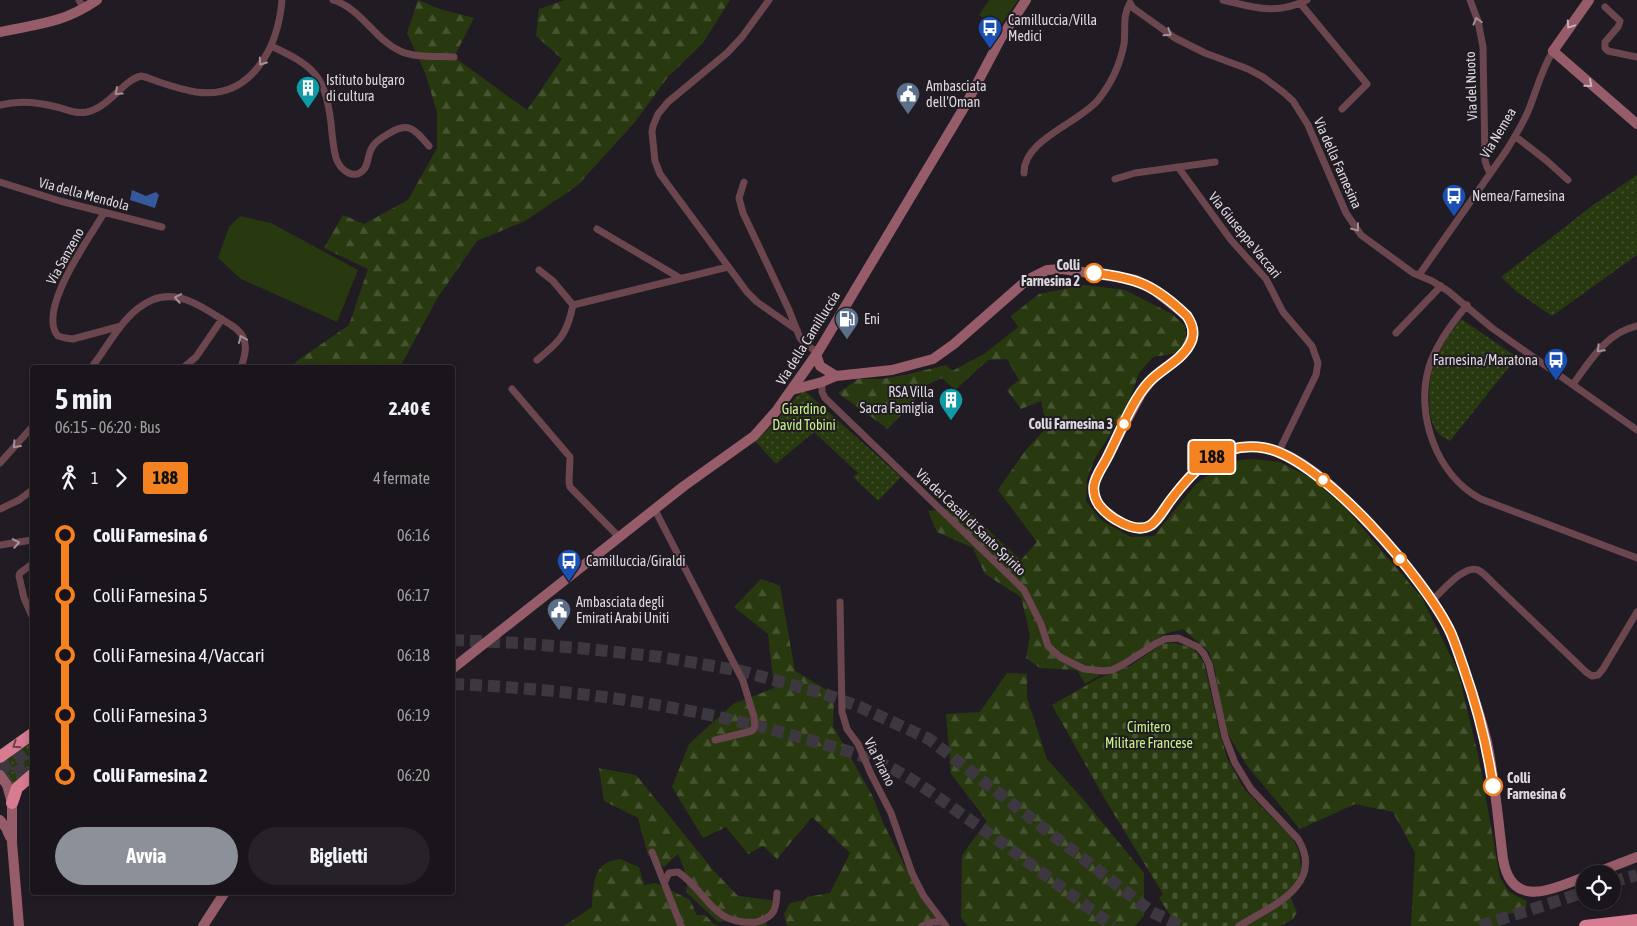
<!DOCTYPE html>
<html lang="it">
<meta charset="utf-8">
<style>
:root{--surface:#19151a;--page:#262227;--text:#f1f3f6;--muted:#9f9fa2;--line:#373439;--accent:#8c9099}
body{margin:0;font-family:"Asap Condensed",sans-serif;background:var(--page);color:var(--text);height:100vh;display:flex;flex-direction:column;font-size:19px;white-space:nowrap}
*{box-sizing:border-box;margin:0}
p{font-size:16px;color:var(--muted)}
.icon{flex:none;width:28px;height:28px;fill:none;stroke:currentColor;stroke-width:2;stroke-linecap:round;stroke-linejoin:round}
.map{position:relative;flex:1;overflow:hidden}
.panel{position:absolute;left:30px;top:365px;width:425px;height:530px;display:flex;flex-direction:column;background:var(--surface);border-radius:5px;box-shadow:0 2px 8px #0003,0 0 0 1px var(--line)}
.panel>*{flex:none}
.badge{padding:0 10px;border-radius:4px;font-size:18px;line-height:32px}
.buttons{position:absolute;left:1576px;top:865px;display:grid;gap:10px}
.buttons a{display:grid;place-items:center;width:45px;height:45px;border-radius:50%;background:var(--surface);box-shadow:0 2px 8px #0003,0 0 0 1px var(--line);font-size:25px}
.map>.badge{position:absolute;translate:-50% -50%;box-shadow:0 0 0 2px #fff}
.legs{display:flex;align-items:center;gap:8px;height:55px;padding:0 25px;font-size:16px}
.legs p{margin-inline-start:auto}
.head{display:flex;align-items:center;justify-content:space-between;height:85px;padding:0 25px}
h1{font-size:28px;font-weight:700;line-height:38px}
.cta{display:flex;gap:10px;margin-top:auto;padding:10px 25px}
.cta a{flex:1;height:58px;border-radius:30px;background:var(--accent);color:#fff;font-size:20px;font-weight:700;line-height:58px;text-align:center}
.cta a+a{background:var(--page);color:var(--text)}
ul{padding:0 25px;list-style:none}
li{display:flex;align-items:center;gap:18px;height:60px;font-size:19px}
li i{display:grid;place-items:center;width:8px;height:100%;margin:0 6px;background:currentColor}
li i::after{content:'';width:12px;height:12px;margin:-6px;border:4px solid;border-radius:50%;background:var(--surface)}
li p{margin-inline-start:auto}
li:first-child i{background:linear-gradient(#0000 50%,currentColor 0)}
li:last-child i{background:linear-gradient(currentColor 50%,#0000 0)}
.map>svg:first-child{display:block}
.green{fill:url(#green-dots)}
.forest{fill:url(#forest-firs)}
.cemetery{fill:url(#cemetery-stones)}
.pitch{fill:#28380f}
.water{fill:#36599d}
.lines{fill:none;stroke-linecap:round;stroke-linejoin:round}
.highway-tunnel{stroke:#3d383f;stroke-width:12;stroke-dasharray:12 6;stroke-linecap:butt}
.street{stroke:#6c464f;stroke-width:7}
.secondary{stroke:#975c6a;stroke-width:10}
.highway{stroke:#d77b91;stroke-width:12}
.oneway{stroke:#a48f96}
.oneway2{stroke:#c7b3ba}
.oneway3{stroke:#6a424f}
.line-1-casing{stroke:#fff;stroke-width:11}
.line-1{stroke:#f58220;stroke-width:8}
.stop-1-dot{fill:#fff;stroke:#f58220;stroke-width:2.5}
.labels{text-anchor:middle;stroke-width:4;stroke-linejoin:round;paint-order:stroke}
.poi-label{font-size:14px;fill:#dcd8dd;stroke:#211c23;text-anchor:start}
.street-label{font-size:14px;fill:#dcd8dd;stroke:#211c23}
.stop-label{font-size:14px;font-weight:bold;fill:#dcd8dd;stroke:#211c23;text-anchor:end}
.park-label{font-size:14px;fill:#c5f384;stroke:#211c23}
</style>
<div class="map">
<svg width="1637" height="926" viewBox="0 0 1637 926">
<defs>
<pattern id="green-dots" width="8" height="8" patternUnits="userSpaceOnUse" patternTransform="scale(1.25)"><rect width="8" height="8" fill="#28380f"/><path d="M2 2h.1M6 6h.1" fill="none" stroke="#475432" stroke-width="1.8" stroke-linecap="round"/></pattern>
<pattern id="forest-firs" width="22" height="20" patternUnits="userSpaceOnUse" patternTransform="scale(1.25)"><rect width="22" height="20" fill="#28380f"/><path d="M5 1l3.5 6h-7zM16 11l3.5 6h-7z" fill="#475432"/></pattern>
<pattern id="cemetery-stones" width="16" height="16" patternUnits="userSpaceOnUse" patternTransform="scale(1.25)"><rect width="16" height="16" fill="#28380f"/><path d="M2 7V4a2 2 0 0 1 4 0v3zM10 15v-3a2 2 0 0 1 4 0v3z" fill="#475432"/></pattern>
</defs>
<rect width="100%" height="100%" fill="#211c23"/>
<path class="green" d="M 1637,175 L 1637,255 L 1552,316 L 1517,292 L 1501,277 L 1593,205 Z
M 1461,319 L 1517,357 L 1450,441 C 1447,439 1443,438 1440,435 C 1426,424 1428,385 1432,369 C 1436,354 1451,331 1461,319 Z
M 805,391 L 901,477 L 878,501 L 853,477 L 858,473 L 814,432 L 776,464 L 755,441 C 765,433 775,423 783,413 C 791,405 795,395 805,391 Z
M 32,741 L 32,770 L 12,785 L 9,777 L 0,769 L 0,765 Z"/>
<path class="forest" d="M 418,0 L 440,9 L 474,18 L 454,57 L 527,110 L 562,59 L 536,36 L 539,9 L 565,0 L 730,0 L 703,43 L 667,78 L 635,122 L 577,186 L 525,221 L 477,241 L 438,297 L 400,367 L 291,368 L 297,361 L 349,325 L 368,269 L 324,248 L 343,215 L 364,224 L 408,200 L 437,148 L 437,113 L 426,75 L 407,33 Z
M 1084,285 L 1125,290 L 1172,314 L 1185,326 L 1186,340 L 1178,353 L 1153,357 L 1139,373 L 1127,407 L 1094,460 L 1087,479 L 1086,501 L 1101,520 L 1131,537 L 1154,536 L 1196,484 L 1220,467 L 1240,460 L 1253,459 L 1280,462 L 1313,479 L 1349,512 L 1422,598 L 1458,671 L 1479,759 L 1500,878 L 1509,892 L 1527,901 L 1526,910 L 1502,916 L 1499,926 L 1411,926 L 1415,853 L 1393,812 L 1355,804 L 1300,829 L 1248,767 L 1224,728 L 1215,670 L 1209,652 L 1183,629 L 1164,634 L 1131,657 L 1085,684 L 1077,670 L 1040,668 L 1026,658 L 1030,635 L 1021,597 L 985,574 L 973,548 L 937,532 L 928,511 L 963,507 L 1021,560 L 1037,542 L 998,490 L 1025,451 L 1047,427 L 1041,401 L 1021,409 L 1007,390 L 1019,380 L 1007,359 L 988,360 L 955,390 L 942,378 L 929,384 L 888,429 L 838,393 L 858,379 L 882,379 L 909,374 L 946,365 L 952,371 L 984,354 L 1018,327 L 1011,316 L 1039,294 Z
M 761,579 L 780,586 L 795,671 L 834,694 L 833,726 L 873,797 L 884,825 L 923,901 L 936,919 L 918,926 L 787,926 L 784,914 L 790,903 L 804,900 L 807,897 L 830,893 L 850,853 L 812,817 L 777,859 L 763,846 L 748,854 L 726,827 L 703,838 L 672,787 L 689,744 L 733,704 L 774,688 L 768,634 L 734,607 Z
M 1007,673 L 1027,674 L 1027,698 L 1047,759 L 1082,798 L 1144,873 L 1144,916 L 1135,926 L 968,926 L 961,918 L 962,855 L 987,821 L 951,774 L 946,714 L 980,712 Z
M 599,768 L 636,775 L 714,871 L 738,896 L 777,901 L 766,920 L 767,926 L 741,926 L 739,920 L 718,922 L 686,892 C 689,878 683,866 678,854 L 664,867 L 648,855 L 638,818 L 604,801 Z
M 620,859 L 639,867 L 644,885 L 656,883 L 690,900 L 697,915 L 705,915 L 714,924 L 720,926 L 564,926 L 592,907 C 593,885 593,861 620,859 Z"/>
<path class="cemetery" d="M 1174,643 L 1193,648 L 1204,663 L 1220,734 L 1227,758 L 1244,789 L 1292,838 L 1299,851 L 1301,869 L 1296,883 L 1288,892 L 1297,912 L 1293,919 L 1280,926 L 1177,926 L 1159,898 L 1163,894 L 1106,801 L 1052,705 L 1099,678 L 1130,666 L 1162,644 Z"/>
<path class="pitch" d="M 989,0 L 1018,0 L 999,28 L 979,15 Z
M 240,216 L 271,223 L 358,270 L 337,322 L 241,279 L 218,258 L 229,227 Z"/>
<path class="water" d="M 132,190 L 146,196 L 156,192 L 159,195 L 155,208 L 130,200 Z"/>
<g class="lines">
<path class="highway-tunnel" d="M 452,640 L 518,643 L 579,648 L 661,657 L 702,664 L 741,671 L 822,693 L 860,707 L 929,739 L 1152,912 L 1181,926
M 452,684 C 571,689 688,705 802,738 C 833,747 866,755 895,770 C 919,783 942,800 964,816 C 1015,851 1063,889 1113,926
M 0,770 L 32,749
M 0,783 L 32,763
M 1612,882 L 1637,875
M 1480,926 L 1585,892"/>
<path class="street" d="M 79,0 L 84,9
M 333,0 C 362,9 374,39 400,51 C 415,58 437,56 454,57
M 769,0 L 742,37 L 727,53 L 668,102 L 658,114 L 653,126 L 652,132 L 655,161 L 660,174 L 747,292 L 757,302 L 797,330
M 1223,0 C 1255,8 1276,15 1307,0
M 1470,0 L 1478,21 L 1483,47 L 1485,161 L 1487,167 L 1490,173
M 1130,3 L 1133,8 L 1175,38 L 1205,53 L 1248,69 L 1263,77 L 1283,92 L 1293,101 L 1308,125 L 1346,213 L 1361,235 L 1413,273 L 1432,281 L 1448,291 L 1492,328 L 1637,430
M 1300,3 L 1367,84 L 1342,109
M 1605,7 L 1620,21 L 1618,27 L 1605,42 L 1605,48 L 1608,51 L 1637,57
M 271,46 C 314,66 325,75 331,123 C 332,135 333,147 336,158 C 340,170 355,182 365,168 C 369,161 368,152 373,146 C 376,141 383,137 388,134 C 409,120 415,130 429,146
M 0,105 C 19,100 38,102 57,107 C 68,110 75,114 87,112 C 110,107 123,80 141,76 C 147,77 153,80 159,82 C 171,86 184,90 196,92 C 252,100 278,47 282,0
M 1515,136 L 1547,161 L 1568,180
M 1178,167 L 1231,240 L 1266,279 L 1283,312 L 1312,346 L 1318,363 L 1316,375 L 1279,451
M 1024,173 C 1023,140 1079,123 1098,100 C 1111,84 1120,65 1124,44 C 1126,30 1122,16 1130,3
M 1115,179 L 1135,173 L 1215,162
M 0,182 L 60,201 L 162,227
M 744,182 L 739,198 L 743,213 L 789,310 L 800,338 L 806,345 L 818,352
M 104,213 C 90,237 36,311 58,336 L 65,338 L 73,339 L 121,326
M 597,229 L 680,278
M 539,270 L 553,281 L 573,305 L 728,267
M 1419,275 L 1506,151 C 1514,138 1523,124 1529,109 C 1537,89 1541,71 1553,51
M 1467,305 C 1452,323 1436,344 1429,367 C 1415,414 1436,475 1481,499 L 1637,558
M 1396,333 L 1441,286
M 537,360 C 559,342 567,335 573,305
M 91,368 C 110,344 124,312 152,300 C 177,289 203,307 223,320 C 230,324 239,329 243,337 C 248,347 244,358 241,368
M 183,368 L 196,357 L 222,319
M 822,382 L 822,392 L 825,398 L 1024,590 L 1041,624 L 1048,646 L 1060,657 L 1084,669 L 1104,671 L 1112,670 L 1124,664 L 1155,644 L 1165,639 L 1178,638 L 1198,647 L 1204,654 L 1209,664 L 1225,737 L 1235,763 L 1251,789 L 1298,839 C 1326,885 1270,907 1239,926
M 1573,384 C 1591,360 1606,333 1637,326
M 512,389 L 570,457 L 569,482 L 570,487 L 620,538
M 0,463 L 32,427
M 0,509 L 19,500 L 32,490
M 655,510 L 743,681 L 754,717 L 755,726 L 752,731 L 715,740
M 0,545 L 32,540
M 32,564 L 20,573 L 19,576 L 24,598 L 32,616
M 1432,600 C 1442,592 1464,564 1478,570 C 1484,573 1489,579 1493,583 L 1586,672 L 1592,676 L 1598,675 L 1603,669 L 1637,612
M 840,602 L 842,712 L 847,729 L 858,744 L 871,774 L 891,813 L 912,873 L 923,895 L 946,926
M 652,852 L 681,926
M 664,883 L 669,873 L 678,872 C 708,892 711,926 757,922 C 775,916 776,910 777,893
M 922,926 L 933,922 L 942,922"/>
<path class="secondary" d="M 1589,0 L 1553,51 L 1637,124
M 0,32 C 38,24 64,23 97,0
M 816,354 L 820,366 L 836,376
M 792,390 L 822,382 L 836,376 L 892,370 L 933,359 L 954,344 L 1027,280 L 1047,270 L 1062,269 L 1136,280 L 1150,287 L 1187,316 L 1192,326 L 1192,336 L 1185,352 L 1155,376 L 1142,392 L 1096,478 C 1094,484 1093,491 1095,497 C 1100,512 1132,533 1147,527 C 1158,523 1165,508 1172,499 C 1181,486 1192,472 1204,462 C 1225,446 1256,442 1280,452 C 1313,465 1344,497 1368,523 C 1391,548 1422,582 1439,611 C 1451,630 1457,650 1464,670 C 1473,694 1481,718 1487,742 C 1495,781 1498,820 1503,859 C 1512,911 1553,888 1585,877
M 452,669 L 684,486 L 754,436 L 777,410 L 818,352 L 965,106 L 1001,38 L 1026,0
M 0,775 L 7,785 L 12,803 L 12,843 L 19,926
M 0,820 L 6,828 L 10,837
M 1593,874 L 1637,857
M 203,926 L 225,892"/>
<path class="highway" d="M 0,757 L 32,734
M 12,803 L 17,788 L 32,775
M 1585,926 L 1637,920"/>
</g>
<defs><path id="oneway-chevron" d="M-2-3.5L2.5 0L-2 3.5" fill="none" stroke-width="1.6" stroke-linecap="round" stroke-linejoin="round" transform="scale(1.25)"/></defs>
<g class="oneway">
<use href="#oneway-chevron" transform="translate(1477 21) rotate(-106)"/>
<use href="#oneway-chevron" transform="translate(1168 33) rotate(33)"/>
<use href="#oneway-chevron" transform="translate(262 62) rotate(125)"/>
<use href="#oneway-chevron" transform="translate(118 92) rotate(138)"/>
<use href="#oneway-chevron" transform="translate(1356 228) rotate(53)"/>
<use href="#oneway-chevron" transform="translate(178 298) rotate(-170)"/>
<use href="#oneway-chevron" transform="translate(242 339) rotate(-113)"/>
<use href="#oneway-chevron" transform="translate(1600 349) rotate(135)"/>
<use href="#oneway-chevron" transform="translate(16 445) rotate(132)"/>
<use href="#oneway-chevron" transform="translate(16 543) rotate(-10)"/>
</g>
<g class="oneway2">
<use href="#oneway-chevron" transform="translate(1570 25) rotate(124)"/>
<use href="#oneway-chevron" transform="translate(1589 84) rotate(41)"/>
</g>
<use class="oneway3" href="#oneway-chevron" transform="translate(16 745) rotate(146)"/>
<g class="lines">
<defs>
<path id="line-1" d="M 1094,273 C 1137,278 1155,285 1187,316 C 1193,325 1195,335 1190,344 C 1181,361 1161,369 1149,382 C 1132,400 1119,435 1107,458 C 1103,466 1096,475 1094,485 C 1093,492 1095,499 1099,505 C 1109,518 1136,535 1151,525 C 1159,519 1164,509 1170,501 C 1194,469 1221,440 1265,448 C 1323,459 1426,580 1451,633 C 1456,645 1460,657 1464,669 C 1478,709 1487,744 1493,786"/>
</defs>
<use href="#line-1" class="line-1-casing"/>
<use href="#line-1" class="line-1"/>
</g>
<defs>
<symbol id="bus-pin" viewBox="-11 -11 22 30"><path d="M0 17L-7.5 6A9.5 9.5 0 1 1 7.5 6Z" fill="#1a4fb4" stroke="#211c23"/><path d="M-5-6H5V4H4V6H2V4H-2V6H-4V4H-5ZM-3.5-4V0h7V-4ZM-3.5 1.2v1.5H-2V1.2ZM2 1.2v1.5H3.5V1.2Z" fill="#fff"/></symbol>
<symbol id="building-pin" viewBox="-11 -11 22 30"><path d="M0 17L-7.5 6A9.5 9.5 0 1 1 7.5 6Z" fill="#0f9aa8" stroke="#211c23"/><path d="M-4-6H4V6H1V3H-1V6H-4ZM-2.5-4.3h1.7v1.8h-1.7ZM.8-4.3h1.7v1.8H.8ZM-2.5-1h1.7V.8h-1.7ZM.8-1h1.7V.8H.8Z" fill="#fff"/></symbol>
<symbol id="civic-pin" viewBox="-11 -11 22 30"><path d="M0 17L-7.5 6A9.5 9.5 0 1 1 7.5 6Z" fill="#5c6f8a" stroke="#211c23"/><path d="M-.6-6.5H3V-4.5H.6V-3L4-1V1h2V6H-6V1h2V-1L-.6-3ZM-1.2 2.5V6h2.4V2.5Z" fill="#fff"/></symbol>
<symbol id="fuel-pin" viewBox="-11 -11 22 30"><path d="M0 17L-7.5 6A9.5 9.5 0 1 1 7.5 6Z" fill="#5c6f8a" stroke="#211c23"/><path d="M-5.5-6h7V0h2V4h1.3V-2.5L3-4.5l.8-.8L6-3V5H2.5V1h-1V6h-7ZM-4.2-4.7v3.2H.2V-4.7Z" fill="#fff"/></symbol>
</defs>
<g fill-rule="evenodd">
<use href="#bus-pin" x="976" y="14" width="28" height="38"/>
<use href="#building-pin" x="294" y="74" width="28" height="38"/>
<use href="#civic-pin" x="894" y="80" width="28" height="38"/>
<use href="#bus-pin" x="1440" y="182" width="28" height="38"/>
<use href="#fuel-pin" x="833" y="305" width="28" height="38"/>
<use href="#bus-pin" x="1542" y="346" width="28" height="38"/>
<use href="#building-pin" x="937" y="386" width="28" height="38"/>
<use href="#bus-pin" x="555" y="547" width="28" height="38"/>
<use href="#civic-pin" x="545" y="596" width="28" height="38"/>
</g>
<g class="stop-1-dot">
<circle cx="1094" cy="273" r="9"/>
<circle cx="1124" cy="424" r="6"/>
<circle cx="1323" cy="480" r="6"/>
<circle cx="1400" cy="559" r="6"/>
<circle cx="1493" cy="786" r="9"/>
</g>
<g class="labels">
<g class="poi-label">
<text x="1008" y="25">Camilluccia/Villa<tspan x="1008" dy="16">Medici</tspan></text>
<text x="326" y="85">Istituto bulgaro<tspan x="326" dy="16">di cultura</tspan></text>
<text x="926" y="91">Ambasciata<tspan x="926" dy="16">dell'Oman</tspan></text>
<text x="1472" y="201">Nemea/Farnesina</text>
<text x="864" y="324">Eni</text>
<text x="1538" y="365" text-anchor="end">Farnesina/Maratona</text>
<text x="934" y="397" text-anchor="end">RSA Villa<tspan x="934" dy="16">Sacra Famiglia</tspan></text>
<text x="586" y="566">Camilluccia/Giraldi</text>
<text x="576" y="607">Ambasciata degli<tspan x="576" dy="16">Emirati Arabi Uniti</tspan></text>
</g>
<g class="street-label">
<text transform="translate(1471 86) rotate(-92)" y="5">Via del Nuoto</text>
<text transform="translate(1498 133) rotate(-59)" y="5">Via Nemea</text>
<text transform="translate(1338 163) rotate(66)" y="5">Via della Farnesina</text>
<text transform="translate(84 194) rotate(15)" y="5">Via della Mendola</text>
<text transform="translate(1245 235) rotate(51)" y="5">Via Giuseppe Vaccari</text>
<text transform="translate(65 256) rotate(-61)" y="5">Via Sanzeno</text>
<text transform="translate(808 338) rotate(-58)" y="5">Via della Camilluccia</text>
<text transform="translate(971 522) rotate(44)" y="5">Via dei Casali di Santo Spirito</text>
<text transform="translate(880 762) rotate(63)" y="5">Via Pirano</text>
</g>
<g class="stop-label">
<text x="1080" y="270">Colli<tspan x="1080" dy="16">Farnesina 2</tspan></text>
<text x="1113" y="429">Colli Farnesina 3</text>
<text x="1507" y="783" text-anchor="start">Colli<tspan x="1507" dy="16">Farnesina 6</tspan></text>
</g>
<g class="park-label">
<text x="804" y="414">Giardino<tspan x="804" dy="16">David Tobini</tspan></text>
<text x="1149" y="732">Cimitero<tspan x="1149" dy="16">Militare Francese</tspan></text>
</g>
</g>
</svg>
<div class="buttons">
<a><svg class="icon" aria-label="locate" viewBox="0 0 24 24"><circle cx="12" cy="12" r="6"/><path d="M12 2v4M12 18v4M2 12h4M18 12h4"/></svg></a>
</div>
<b class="badge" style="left:1212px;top:457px;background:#f58220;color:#111">188</b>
<section class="panel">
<div class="head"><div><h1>5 min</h1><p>06:15 – 06:20 · Bus</p></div><b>2.40 €</b></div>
<div class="legs"><svg class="icon" aria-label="walk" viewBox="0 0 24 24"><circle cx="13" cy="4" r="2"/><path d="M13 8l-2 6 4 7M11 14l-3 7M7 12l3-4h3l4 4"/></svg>1<svg class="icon" aria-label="forward" viewBox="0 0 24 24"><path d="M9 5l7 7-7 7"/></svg><b class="badge" style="background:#f58220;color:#111">188</b><p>4 fermate</p></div>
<ul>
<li><i style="color:#f58220"></i><b>Colli Farnesina 6</b><p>06:16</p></li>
<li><i style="color:#f58220"></i><span>Colli Farnesina 5</span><p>06:17</p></li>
<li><i style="color:#f58220"></i><span>Colli Farnesina 4/Vaccari</span><p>06:18</p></li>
<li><i style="color:#f58220"></i><span>Colli Farnesina 3</span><p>06:19</p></li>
<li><i style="color:#f58220"></i><b>Colli Farnesina 2</b><p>06:20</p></li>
</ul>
<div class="cta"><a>Avvia</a><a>Biglietti</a></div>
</section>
</div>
